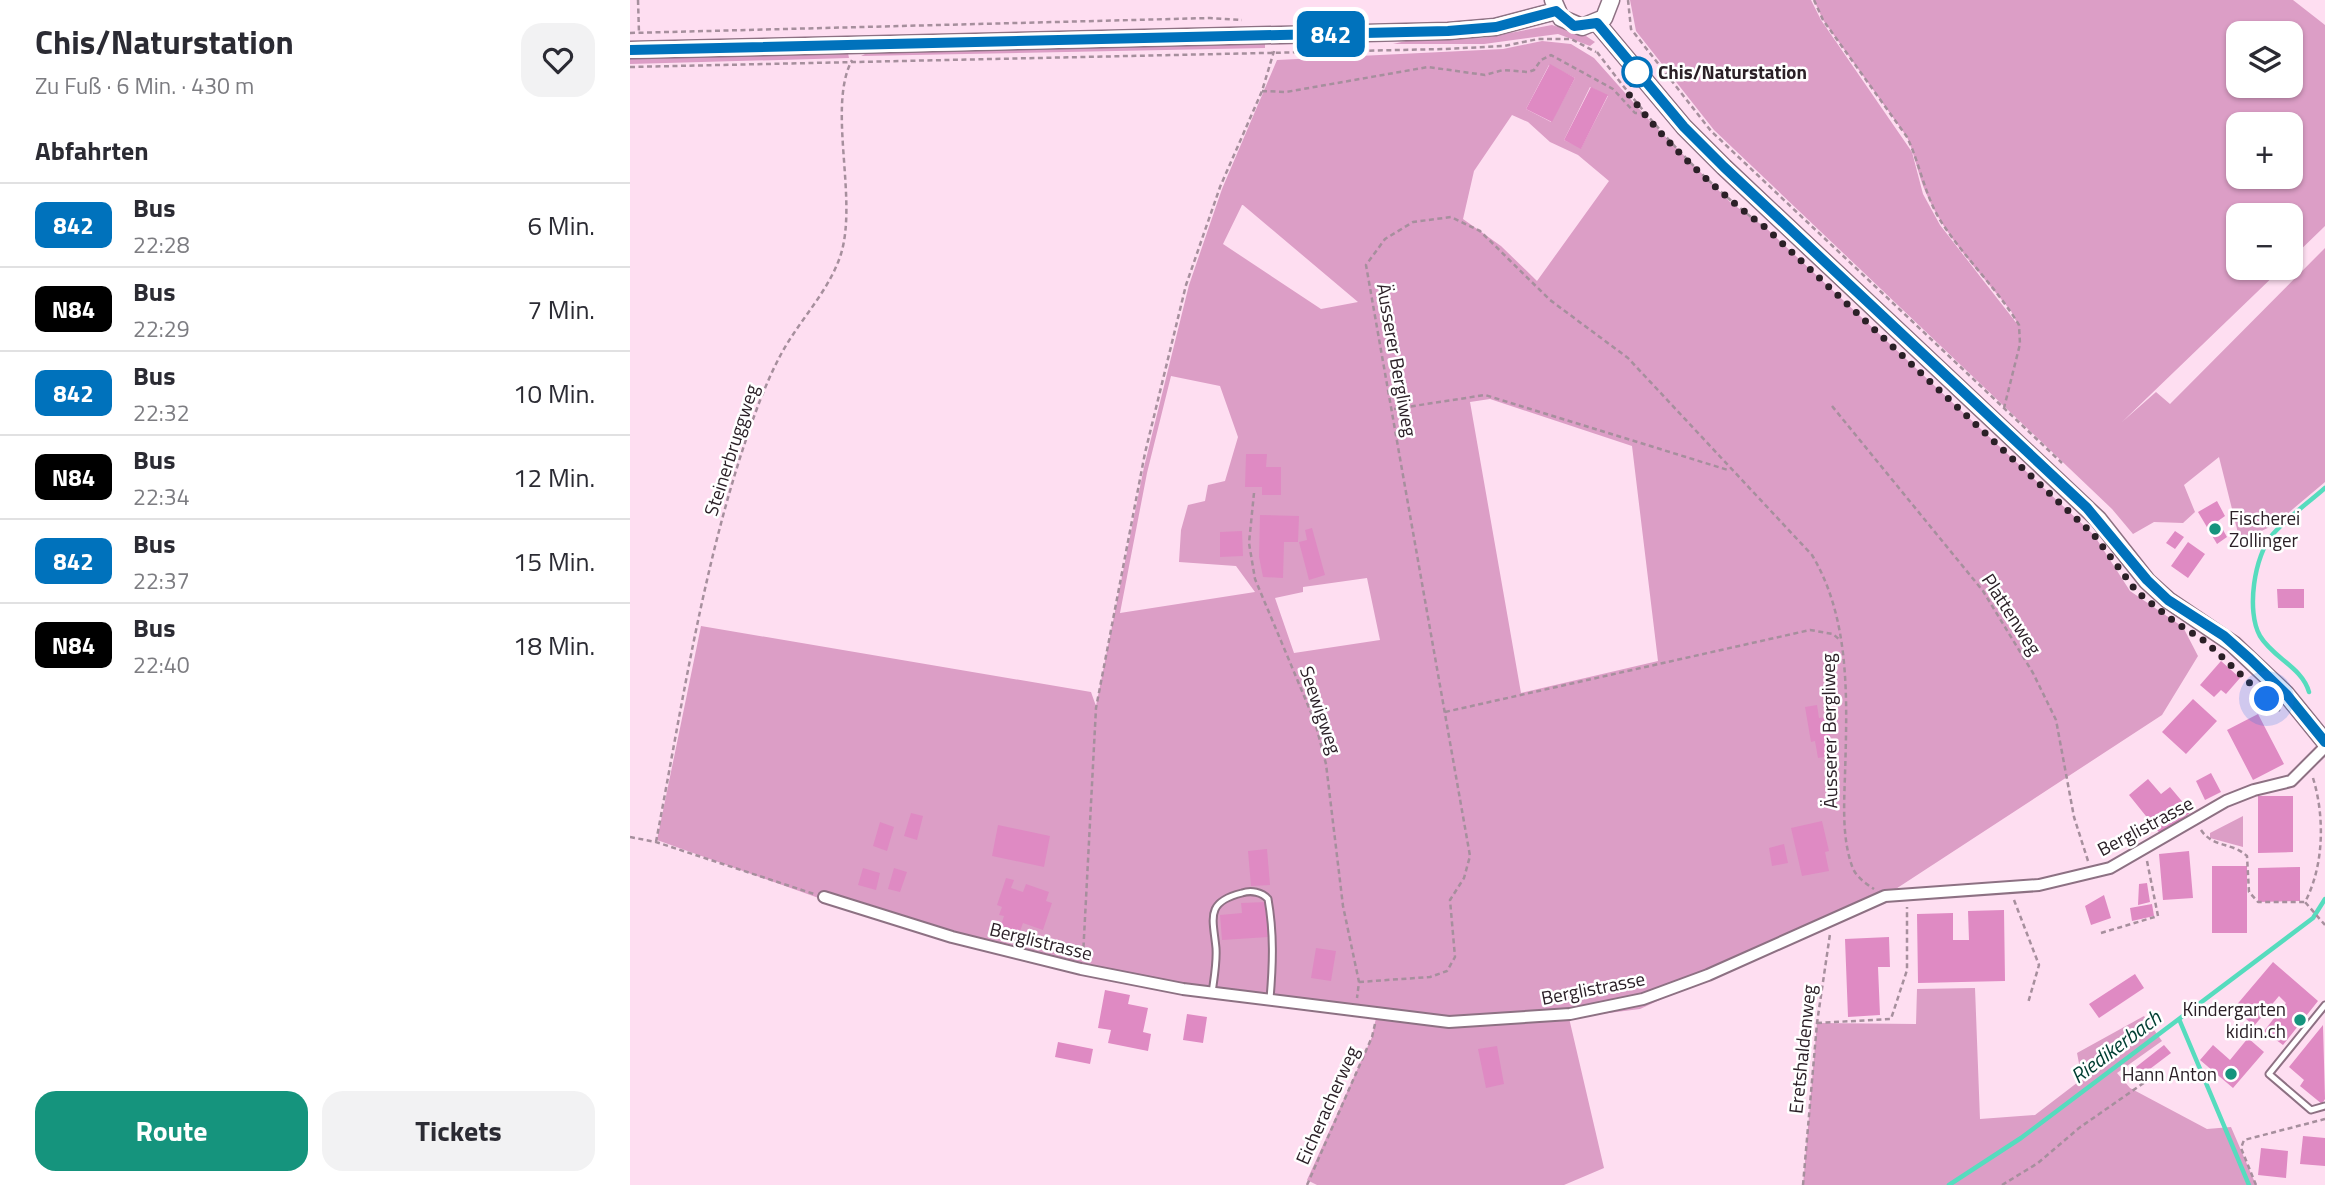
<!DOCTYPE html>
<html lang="de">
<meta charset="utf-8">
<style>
:root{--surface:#fff;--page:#f2f2f3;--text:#2b2b33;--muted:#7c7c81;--line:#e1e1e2;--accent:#15947d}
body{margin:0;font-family:"Titillium Web",sans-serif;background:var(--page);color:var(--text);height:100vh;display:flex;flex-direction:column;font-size:26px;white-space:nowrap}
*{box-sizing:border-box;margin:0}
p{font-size:23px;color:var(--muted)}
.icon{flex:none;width:38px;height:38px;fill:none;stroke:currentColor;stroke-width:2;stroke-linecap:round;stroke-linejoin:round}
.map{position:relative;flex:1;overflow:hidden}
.details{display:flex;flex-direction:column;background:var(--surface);width:630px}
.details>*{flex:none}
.badge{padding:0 14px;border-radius:10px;font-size:24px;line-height:46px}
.tools{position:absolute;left:1596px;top:21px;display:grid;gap:14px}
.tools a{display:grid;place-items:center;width:77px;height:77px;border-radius:14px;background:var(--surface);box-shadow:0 2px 5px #0004;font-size:35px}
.you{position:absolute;width:35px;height:35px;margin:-18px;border:5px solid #fff;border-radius:50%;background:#1a73e8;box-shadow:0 0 0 10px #1a73e833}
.map>.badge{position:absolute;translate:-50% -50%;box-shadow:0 0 0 4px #fff}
h2{padding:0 35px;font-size:26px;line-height:63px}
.round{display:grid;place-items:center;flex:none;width:74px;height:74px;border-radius:21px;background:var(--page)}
.summary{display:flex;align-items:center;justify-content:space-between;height:119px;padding:0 35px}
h1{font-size:33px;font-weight:700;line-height:52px}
.cta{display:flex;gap:14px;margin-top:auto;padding:14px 35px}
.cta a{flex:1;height:80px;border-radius:21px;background:var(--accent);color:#fff;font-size:28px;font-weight:700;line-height:80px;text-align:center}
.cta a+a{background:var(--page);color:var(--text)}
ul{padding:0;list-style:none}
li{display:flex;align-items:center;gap:21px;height:84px;padding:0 35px;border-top:2px solid var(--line)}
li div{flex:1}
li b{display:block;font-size:26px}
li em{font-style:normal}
li .badge{min-width:77px;font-weight:700;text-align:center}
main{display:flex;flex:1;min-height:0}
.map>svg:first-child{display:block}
.green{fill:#dc9ec6;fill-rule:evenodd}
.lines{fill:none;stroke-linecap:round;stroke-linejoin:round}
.stream{stroke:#56dcbe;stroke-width:4.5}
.building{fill:#df8ac3}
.lane-casing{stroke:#8d7183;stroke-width:9}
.street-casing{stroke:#8d7183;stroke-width:14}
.secondary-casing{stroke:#8d7183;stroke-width:19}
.path{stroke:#a68f9d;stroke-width:2.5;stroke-dasharray:5 3.5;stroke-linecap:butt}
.lane{stroke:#fff;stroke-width:5}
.street{stroke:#fff;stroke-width:10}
.secondary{stroke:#fff;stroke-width:16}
.line-casing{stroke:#fff;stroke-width:16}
.line{stroke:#0072bc;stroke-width:10}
.walk{stroke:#2b2027;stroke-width:7;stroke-dasharray:0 12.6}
.stop-dot{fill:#fff;stroke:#0072bc;stroke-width:3.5}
.poi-dot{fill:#15947d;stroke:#fff;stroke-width:2.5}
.labels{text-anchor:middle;stroke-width:5;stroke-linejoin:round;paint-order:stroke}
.stop-label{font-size:19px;font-weight:bold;fill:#2b2027;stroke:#fff;text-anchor:start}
.street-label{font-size:19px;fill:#2b2027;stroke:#fff}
.poi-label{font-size:19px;fill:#2b2027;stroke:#fff;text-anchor:end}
.water-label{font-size:21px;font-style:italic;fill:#003e32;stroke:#fff}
</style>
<main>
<section class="details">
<div class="summary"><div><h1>Chis/Naturstation</h1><p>Zu Fuß · 6 Min. · 430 m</p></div><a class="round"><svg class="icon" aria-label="heart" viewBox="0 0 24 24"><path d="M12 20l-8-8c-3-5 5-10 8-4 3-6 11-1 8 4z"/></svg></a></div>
<h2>Abfahrten</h2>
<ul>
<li><span class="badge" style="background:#0072bc;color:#fff">842</span><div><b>Bus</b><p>22:28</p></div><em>6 Min.</em></li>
<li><span class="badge" style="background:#000;color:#fff">N84</span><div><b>Bus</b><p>22:29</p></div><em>7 Min.</em></li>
<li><span class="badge" style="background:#0072bc;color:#fff">842</span><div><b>Bus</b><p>22:32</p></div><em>10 Min.</em></li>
<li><span class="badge" style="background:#000;color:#fff">N84</span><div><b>Bus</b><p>22:34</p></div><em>12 Min.</em></li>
<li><span class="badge" style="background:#0072bc;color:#fff">842</span><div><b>Bus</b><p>22:37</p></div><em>15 Min.</em></li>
<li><span class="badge" style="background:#000;color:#fff">N84</span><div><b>Bus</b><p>22:40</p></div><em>18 Min.</em></li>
</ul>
<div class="cta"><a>Route</a><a>Tickets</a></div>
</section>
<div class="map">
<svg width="1695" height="1185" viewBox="0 0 1695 1185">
<rect width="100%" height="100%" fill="#fedef1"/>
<path class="green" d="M 1000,0 L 1181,0 L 1191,20 L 1282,152 L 1293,194 L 1310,225 L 1388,325 L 1381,311 C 1351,274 1315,237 1296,193 C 1288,175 1285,155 1277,137 L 1193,20 L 1184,0 L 1663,0 L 1695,25 L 1695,226 L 1661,259 L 1661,215 L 1608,215 L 1608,268 L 1652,268 L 1492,422 L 1526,392 L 1540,404 L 1695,248 L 1695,482 L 1644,525 L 1610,541 L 1589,457 L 1554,485 L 1565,512 L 1553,523 L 1524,522 L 1503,534 L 1482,509 L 1084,130 L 1006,31 ZM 1608,33 L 1661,33 L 1661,86 L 1608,86 ZM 1608,124 L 1661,124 L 1661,177 L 1608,177 Z
M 922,25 L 956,36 L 965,42 L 960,46 L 928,34 L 854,44 L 763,44 L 780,40 L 853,38 Z
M 912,41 L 941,44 L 964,58 L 1020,121 L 1100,202 L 1136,228 L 1464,535 L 1500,591 L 1553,627 L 1568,656 L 1532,715 L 1255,896 L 1010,1009 L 939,1018 L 974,1168 L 934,1185 L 687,1185 L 677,1180 L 742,1037 L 746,1018 L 449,971 L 197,901 L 27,840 L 71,626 L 461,692 L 466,706 L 514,467 L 559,285 L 592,189 L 647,60 L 873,49 ZM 919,65 L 945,78 L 921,122 L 896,109 ZM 960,87 L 978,96 L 951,148 L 934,140 ZM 882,115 L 898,122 L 920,142 L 948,155 L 979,181 L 907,281 L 871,246 L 833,219 L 844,171 ZM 612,205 L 613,205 L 728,302 L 691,309 L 593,244 ZM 541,376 L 590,386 L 608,437 L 595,481 L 578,485 L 575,501 L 558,505 L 551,530 L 549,562 L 606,566 L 625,592 L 490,613 L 517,473 ZM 860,399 L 1002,446 L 1028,661 L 891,693 L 840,402 ZM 737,578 L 750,640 L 664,653 L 645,598 L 673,592 L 673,587 Z
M 635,44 L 635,48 L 231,56 L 237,53 Z
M 218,53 L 219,58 L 0,64 L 0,58 Z
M 1613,816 L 1613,847 L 1580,838 L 1580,833 Z
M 1345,988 L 1350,1119 L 1405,1115 L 1452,1079 L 1447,1053 L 1514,1016 L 1532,1041 L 1487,1073 L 1500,1088 L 1577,1129 L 1601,1127 L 1626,1185 L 1173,1185 L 1187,1023 L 1286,1024 L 1287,989 Z"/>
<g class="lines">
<path class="stream" d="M 1679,692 C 1672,667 1643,658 1630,636 C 1616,612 1624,555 1643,534 C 1658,517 1678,503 1695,488
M 1549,1019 L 1619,1185
M 1319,1185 L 1391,1138 L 1683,918 L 1695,899"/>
</g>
<path class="building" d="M 920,64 L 945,78 L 922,122 L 896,109 Z
M 961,87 L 978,95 L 951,149 L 934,140 Z
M 616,454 L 637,454 L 636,467 L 651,467 L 651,495 L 632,495 L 632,487 L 615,487 Z
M 1587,501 L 1595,516 L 1588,521 L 1597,537 L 1587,544 L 1568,512 Z
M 630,515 L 669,516 L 668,542 L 654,542 L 653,578 L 633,577 L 629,557 Z
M 682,528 L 695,575 L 679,580 L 669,542 L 677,540 L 675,530 Z
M 612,531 L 613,556 L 590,557 L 590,532 Z
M 1545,531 L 1554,537 L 1545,549 L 1536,543 Z
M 1558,542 L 1575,554 L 1558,578 L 1541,566 Z
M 1647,589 L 1674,589 L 1674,608 L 1648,608 Z
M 1591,661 L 1610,678 L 1596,694 L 1591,690 L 1584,697 L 1570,685 Z
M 1563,699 L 1587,721 L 1556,754 L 1532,732 Z
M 1187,705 L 1189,718 L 1197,717 L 1201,740 L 1198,741 L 1200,756 L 1188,758 L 1185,741 L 1181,742 L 1175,707 Z
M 1628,714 L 1654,764 L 1623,780 L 1597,730 Z
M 1581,773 L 1591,792 L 1575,800 L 1566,781 Z
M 1518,779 L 1531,794 L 1540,787 L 1561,812 L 1532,836 L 1499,795 Z
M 1628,796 L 1663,796 L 1663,852 L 1628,853 Z
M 281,813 L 293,816 L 287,840 L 274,836 Z
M 1192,821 L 1199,851 L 1195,852 L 1199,871 L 1172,876 L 1161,828 Z
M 250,822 L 264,827 L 257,851 L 243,846 Z
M 368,825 L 420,836 L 414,867 L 362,856 Z
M 1154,844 L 1158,863 L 1142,866 L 1139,848 Z
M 637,849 L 640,885 L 621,886 L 618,851 Z
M 1559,851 L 1563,898 L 1533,900 L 1529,854 Z
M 1582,866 L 1617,866 L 1617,933 L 1582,933 Z
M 1670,867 L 1670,901 L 1628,902 L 1628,868 Z
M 233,868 L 250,873 L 246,890 L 228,885 Z
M 264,868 L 277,872 L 270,892 L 258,889 Z
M 376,878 L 384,880 L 381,888 L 393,892 L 396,884 L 419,892 L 416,901 L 422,903 L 413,930 L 393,923 L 389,934 L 370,928 L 374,916 L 369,915 L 372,907 L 367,905 Z
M 1517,883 L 1520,902 L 1508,905 L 1509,884 Z
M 1474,895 L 1481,918 L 1461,925 L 1455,906 Z
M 636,902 L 638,937 L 592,940 L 590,915 L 612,913 L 611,903 Z
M 1522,904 L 1524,916 L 1502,921 L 1500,908 Z
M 1374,910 L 1375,981 L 1288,983 L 1287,914 L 1323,913 L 1323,940 L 1339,940 L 1338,911 Z
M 1259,937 L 1260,967 L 1248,967 L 1250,1015 L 1218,1017 L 1215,939 Z
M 686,948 L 706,951 L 701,981 L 681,978 Z
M 1643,962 L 1688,1001 L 1653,1045 L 1634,1031 L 1656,1003 L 1649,996 L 1624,1026 L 1604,1008 Z
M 1505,974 L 1514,988 L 1469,1018 L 1459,1004 Z
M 475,990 L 500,995 L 498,1004 L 518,1008 L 513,1032 L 521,1034 L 518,1051 L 478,1043 L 481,1030 L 468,1028 Z
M 557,1014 L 577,1017 L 573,1043 L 553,1040 Z
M 1693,1025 L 1695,1099 L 1692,1104 L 1670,1086 L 1674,1080 L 1659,1067 Z
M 1618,1038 L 1634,1052 L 1603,1088 L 1570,1060 L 1583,1045 L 1600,1060 Z
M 428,1042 L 463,1049 L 460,1064 L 425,1057 Z
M 1534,1045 L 1541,1053 L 1512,1075 L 1506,1067 Z
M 867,1046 L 874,1084 L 856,1088 L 848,1049 Z
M 1673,1136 L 1695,1138 L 1695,1166 L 1670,1164 Z
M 1631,1148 L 1658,1151 L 1656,1178 L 1628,1175 Z"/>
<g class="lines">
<defs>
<path id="lane" d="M 582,993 C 584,978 587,963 586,948 C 583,918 575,902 612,893 C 621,890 632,892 638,899 C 644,933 643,964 640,999
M 1695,1005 L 1639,1074 L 1681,1110 L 1695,1106"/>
<path id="street" d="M 194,897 L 322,937 L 451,969 L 553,989 L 819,1022 L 940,1014 L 1013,999 L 1078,975 L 1255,896 L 1409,885 L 1480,868 L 1596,801 L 1624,790 L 1661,781 L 1695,747"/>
<path id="secondary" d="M 923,0 L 931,18 L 952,27 L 974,18 L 981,0
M 967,23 L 1054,127 L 1094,167 L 1468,519 L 1517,581 L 1538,600 L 1603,644 L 1656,694 L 1695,742
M 0,50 L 818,31 L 865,27 L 926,11"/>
</defs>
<use href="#lane" class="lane-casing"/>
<use href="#street" class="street-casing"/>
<use href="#secondary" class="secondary-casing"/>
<path class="path" d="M 8,0 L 9,33
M 998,0 L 1001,29 L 1081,131 L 1432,463
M 1184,0 L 1193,20 L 1277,137 C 1291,166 1295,199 1314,226 C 1337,260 1368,290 1389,325 L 1390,344 L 1374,408
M 0,33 L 580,18 L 612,20
M 967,52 C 1016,117 1068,178 1133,226
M 0,67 L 815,49 L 874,46 L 908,39 L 941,39 L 966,52
M 632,91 L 656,92 L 798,67 L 855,75 L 873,70 L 898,72 L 904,70 L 911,60 L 921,55 L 983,89 L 1005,113 L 1013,113
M 1202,406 L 1353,591 L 1403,673 L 1426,720 L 1444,817 L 1458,861
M 764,409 L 855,395 L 1098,470
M 624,493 L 619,543 L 625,579 L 685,722 L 696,764 L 713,906 L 729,982 L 727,998
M 1624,687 L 1650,711
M 815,712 L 1180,630 L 1203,634 L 1211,641
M 1683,778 C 1695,817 1694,866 1675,902 L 1695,925
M 1571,830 C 1583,848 1602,842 1617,856 L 1619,892 L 1628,902 L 1675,902
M 0,837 L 26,842 L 184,894
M 26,842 C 54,695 76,544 129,403 C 138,380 148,357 162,336 C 179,310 201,285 211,254 C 228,198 197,107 222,60
M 1384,900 L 1409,965 L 1398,1003
M 1471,933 L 1528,916 L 1517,861
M 453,956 L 466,708 L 515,453 L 556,285 L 590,187 L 632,91 L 644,51
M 729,982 L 800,977 L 817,971 L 825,957 L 820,900 L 834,878 L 840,856 L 736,265 L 755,239 L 783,222 L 821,217 L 850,231 L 920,300 L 998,358 L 1182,555 C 1221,620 1217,701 1215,775 C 1214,804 1212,838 1222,866 C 1225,876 1235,883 1244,889
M 1187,1023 L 1261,1019 L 1277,970 L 1277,907
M 677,1185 L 742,1037 L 745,1024
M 1173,1185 L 1187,1023 L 1200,934
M 1372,1185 L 1408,1163 L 1449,1128 L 1515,1082
M 1626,1185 L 1611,1148 L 1614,1140 L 1695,1119"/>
<use href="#lane" class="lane"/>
<use href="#street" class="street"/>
<use href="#secondary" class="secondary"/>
</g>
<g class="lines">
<defs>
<path id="line" d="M 0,50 L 818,31 L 866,27 L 926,11 L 944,26 L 967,23 L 1054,127 L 1094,167 L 1457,508 L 1517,580 L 1538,600 L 1594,636 L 1620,659 L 1656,694 L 1695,742"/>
</defs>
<use href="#line" class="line-casing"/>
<use href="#line" class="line"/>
<path class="walk" d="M 1007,72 L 998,93 C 1036,144 1085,190 1136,228 L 1464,535 L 1507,592 L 1545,622 L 1576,642 L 1637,699"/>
</g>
<circle class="stop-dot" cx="1007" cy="72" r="14"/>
<g class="poi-dot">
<circle cx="1585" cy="529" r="7"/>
<circle cx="1670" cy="1020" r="7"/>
<circle cx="1601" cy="1074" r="7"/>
</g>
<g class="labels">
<g class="stop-label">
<text x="1028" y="79">Chis/Naturstation</text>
</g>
<g class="street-label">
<text transform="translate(767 360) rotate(80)" y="7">Äusserer Bergliweg</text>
<text transform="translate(101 450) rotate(-72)" y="7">Steinerbruggweg</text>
<text transform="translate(1382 614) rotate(57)" y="7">Plattenweg</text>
<text transform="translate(691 710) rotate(71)" y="7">Seewigweg</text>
<text transform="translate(1199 731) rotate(-91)" y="7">Äusserer Bergliweg</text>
<text transform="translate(1515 826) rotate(-28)" y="7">Berglistrasse</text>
<text transform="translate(411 941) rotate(14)" y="7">Berglistrasse</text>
<text transform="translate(963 988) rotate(-11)" y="7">Berglistrasse</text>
<text transform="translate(1172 1049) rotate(-84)" y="7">Eretshaldenweg</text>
<text transform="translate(697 1105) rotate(-66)" y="7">Eicheracherweg</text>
</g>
<g class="poi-label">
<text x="1599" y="525" text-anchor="start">Fischerei<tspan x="1599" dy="22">Zollinger</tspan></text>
<text x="1656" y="1016">Kindergarten<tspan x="1656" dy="22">kidin.ch</tspan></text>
<text x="1587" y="1081">Hann Anton</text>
</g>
<g class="water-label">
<text transform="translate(1486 1047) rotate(-37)" y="7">Riedikerbach</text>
</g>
</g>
</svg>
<div class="tools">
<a><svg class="icon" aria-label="layers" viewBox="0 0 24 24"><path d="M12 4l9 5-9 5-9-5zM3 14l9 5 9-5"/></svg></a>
<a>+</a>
<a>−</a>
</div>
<div class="you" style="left:1637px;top:699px"></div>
<b class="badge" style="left:701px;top:34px;background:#0072bc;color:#fff">842</b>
</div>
</main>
